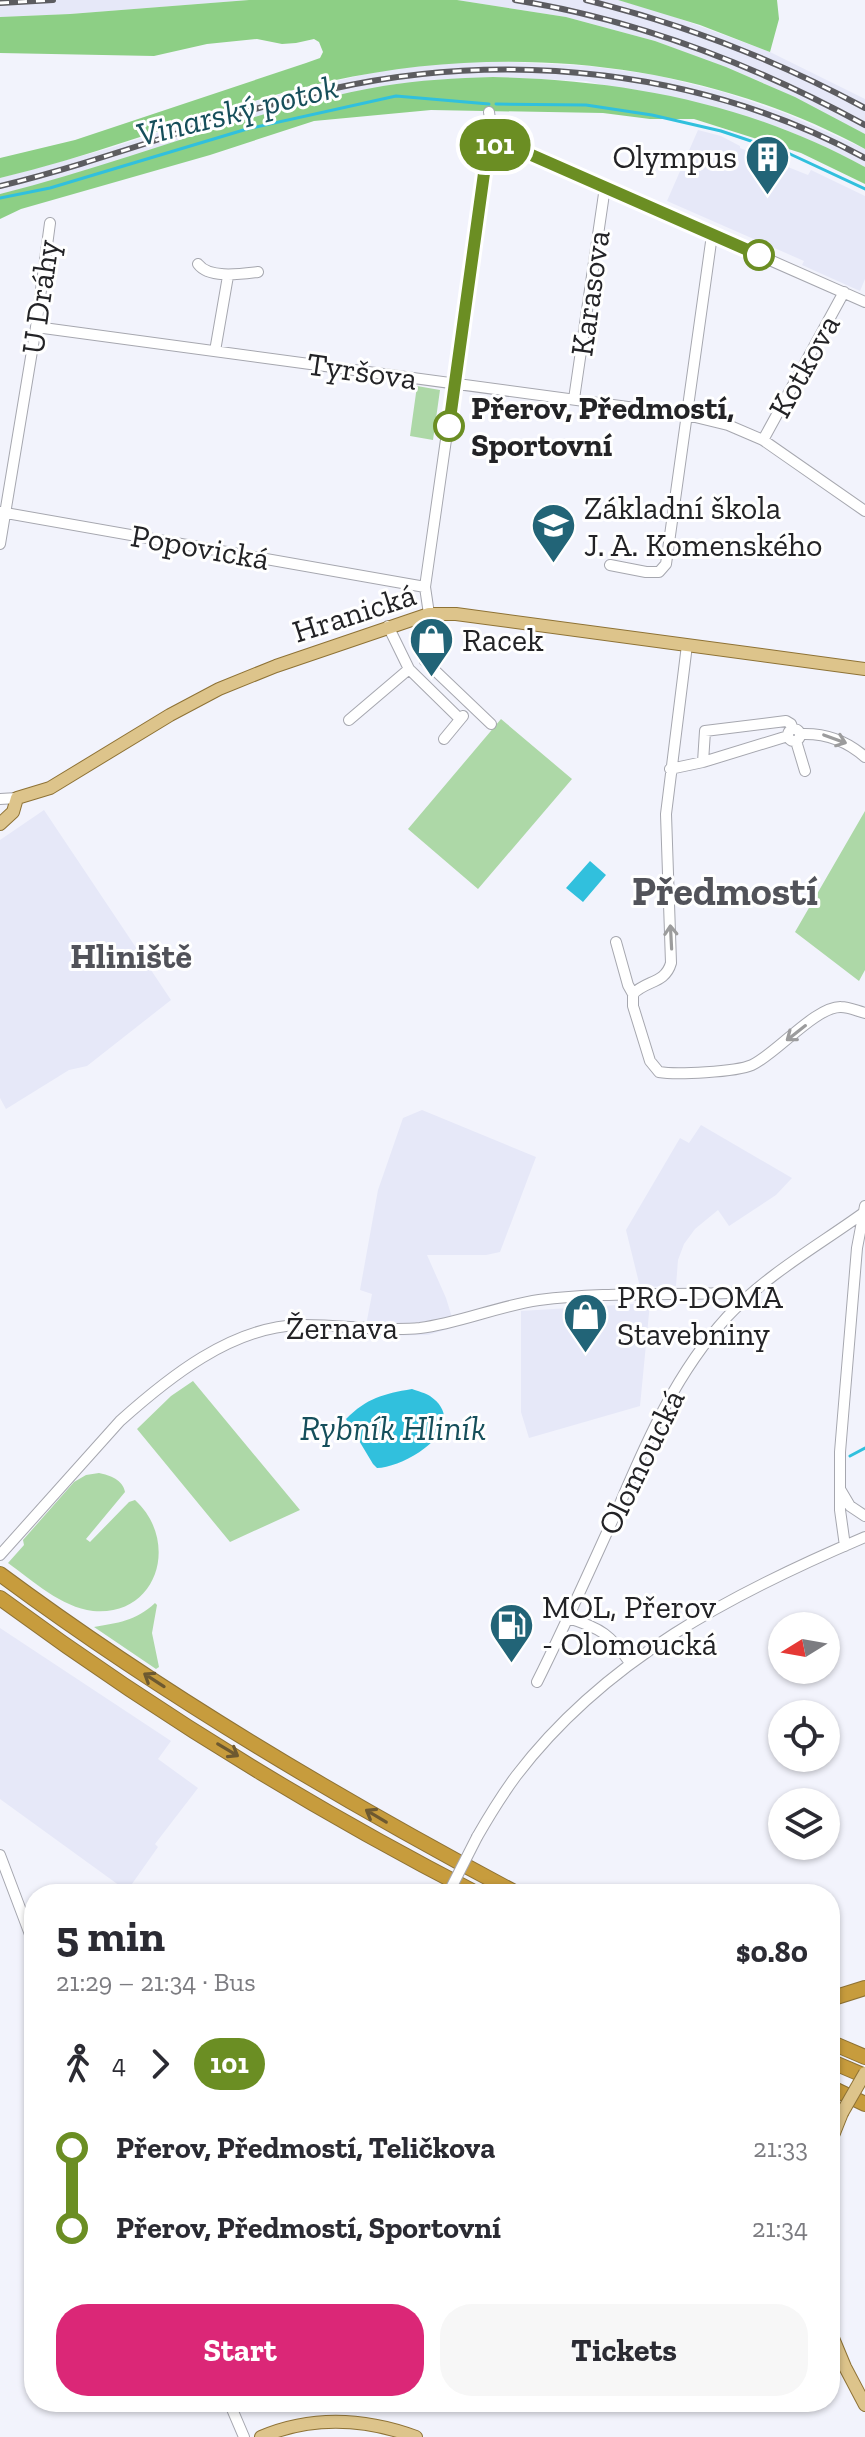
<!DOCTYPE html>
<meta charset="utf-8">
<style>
:root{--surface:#fff;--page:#f7f7f7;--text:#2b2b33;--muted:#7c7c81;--accent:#db2777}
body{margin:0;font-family:"Zilla Slab",serif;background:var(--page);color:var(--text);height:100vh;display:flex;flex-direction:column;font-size:30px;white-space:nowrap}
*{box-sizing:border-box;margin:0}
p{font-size:26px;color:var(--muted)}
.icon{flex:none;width:44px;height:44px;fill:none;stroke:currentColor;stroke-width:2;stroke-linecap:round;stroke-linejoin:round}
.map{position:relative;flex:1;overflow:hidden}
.side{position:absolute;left:24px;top:1884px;width:816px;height:528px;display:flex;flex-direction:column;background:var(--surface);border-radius:32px;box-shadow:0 2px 6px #0004}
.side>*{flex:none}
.badge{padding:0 16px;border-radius:26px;font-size:28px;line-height:52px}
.needle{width:52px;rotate:259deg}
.controls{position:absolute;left:768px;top:1612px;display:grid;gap:16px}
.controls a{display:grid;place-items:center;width:72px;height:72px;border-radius:50%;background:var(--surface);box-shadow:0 2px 6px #0004;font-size:40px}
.map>.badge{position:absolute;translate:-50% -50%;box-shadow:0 0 0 4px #fff}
.legs{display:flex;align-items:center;gap:12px;height:88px;padding:0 32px;font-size:26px}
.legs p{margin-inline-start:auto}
.headline{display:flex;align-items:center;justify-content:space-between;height:136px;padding:0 32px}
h1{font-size:44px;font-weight:700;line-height:60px}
.button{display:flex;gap:16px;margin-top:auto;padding:16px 32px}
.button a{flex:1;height:92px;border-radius:32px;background:var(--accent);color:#fff;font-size:32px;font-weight:700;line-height:92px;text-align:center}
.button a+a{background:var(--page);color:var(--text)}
ul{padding:0 32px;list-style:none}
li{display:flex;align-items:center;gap:28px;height:80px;font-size:30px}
li i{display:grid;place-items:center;width:12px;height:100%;margin:0 10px;background:currentColor}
li i::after{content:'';width:20px;height:20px;margin:-10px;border:6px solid;border-radius:50%;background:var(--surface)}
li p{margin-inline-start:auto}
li:first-child i{background:linear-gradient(#0000 50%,currentColor 0)}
li:last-child i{background:linear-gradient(currentColor 50%,#0000 0)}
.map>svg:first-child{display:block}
.built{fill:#e6e8f8}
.green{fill:#add8a7}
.forest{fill:#8dcf85}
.water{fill:#31c0dd}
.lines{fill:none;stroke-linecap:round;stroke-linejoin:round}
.stream{stroke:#31c0dd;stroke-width:3}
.minor-casing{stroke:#a6a7af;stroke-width:12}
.major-casing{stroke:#8e7235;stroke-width:14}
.highway-casing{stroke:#8e7235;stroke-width:16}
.minor{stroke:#fff;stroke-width:10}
.major{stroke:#ddc48b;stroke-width:12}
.highway{stroke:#c79c3d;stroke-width:14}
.rail-casing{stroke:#5c5c60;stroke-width:6}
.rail{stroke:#fff;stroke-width:3;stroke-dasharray:9;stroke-linecap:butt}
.minor-bridge-casing{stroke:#a6a7af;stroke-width:12;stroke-linecap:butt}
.major-bridge-casing{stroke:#8e7235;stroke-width:14;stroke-linecap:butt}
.minor-bridge{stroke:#fff;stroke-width:10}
.major-bridge{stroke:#ddc48b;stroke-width:12}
.oneway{stroke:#9c9c9d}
.oneway2{stroke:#6d5930}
.line-1-casing{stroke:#fff;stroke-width:18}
.line-1{stroke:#6b8e23;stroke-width:12}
.stop-1-dot{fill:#fff;stroke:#6b8e23;stroke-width:4}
.labels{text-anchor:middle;stroke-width:6;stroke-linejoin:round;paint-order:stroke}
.poi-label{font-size:32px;fill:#232326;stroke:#fff;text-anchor:start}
.street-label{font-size:32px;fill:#232326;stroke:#fff}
.stop-label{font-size:32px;font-weight:bold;fill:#232326;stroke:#fff;text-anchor:start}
.water-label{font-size:34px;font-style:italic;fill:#164f5b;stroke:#fff}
.neighbourhood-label{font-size:34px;font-weight:bold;fill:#52535a;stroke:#fff}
.district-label{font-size:40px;font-weight:bold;fill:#52535a;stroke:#fff}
</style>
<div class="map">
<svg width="865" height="2437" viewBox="0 0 865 2437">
<rect width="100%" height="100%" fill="#f2f3fc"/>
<path class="built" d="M 0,0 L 249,0 L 70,14 L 0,17 Z
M 457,0 L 618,0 L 664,13 L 770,52 L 865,99 L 865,134 L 759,81 L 655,41 L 566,17 Z
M 493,61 L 588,66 L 655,75 L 723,92 L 787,114 L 865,149 L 865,167 L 823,146 L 781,128 L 586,81 L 493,77 L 409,83 L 332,97 L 273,112 L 57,180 L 0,194 L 0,178 L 107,149 L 269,97 L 379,71 L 437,64 Z
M 698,130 L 721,136 L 740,146 L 740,148 L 808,175 L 811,170 L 865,196 L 865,279 L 860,291 L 802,265 L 804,261 L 667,201 Z
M 44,810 L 171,1000 L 87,1066 L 69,1070 L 6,1109 L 0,1098 L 0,840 Z
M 422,1110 L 536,1157 L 500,1252 L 486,1255 L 427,1255 L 446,1298 L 455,1327 L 428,1335 L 364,1336 L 372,1294 L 360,1290 L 378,1190 L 403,1118 Z
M 701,1125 L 792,1178 L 776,1195 L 729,1226 L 718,1210 L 695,1229 L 684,1244 L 678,1260 L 676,1286 L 640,1287 L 626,1230 L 680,1138 L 689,1143 Z
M 650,1303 L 640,1406 L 529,1438 L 521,1412 L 521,1311 Z
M 0,1628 L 171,1741 L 158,1759 L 198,1788 L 155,1844 L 158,1847 L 127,1891 L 0,1799 Z"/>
<path class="green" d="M 417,386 L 440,390 L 433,440 L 410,436 Z
M 501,719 L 572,779 L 478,889 L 408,829 Z
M 865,811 L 865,970 L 859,981 L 795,932 Z
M 193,1381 L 300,1510 L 230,1542 L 137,1429 L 171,1396 Z
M 99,1473 C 110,1475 123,1480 125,1492 L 86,1539 L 90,1542 L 129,1502 L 135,1500 C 180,1541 158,1617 93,1611 C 61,1607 33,1581 8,1563 L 24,1545 L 23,1540 L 74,1482 L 86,1475 Z
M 155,1603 L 157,1605 L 152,1633 L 159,1667 L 156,1669 L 94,1627 C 117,1623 136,1621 155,1603 Z"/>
<path class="forest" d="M 249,0 L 457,0 L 566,17 L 655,41 L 726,67 L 795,97 L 865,134 L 865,149 C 703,61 509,42 331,81 C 218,106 112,151 0,178 L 0,158 L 75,140 L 306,63 L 320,58 L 323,52 L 319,42 L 314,39 L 296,43 L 282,44 L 257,39 L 207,44 L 154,56 L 0,53 L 0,17 L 70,14 Z
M 618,0 L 777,0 L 779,19 L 770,52 L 700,25 Z
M 493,77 C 625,80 748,103 865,167 L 865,184 L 801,153 L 694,119 L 650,119 L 603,113 L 431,110 L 314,121 L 210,155 L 21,209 L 0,219 L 0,194 C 129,162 252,109 383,86 C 419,80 456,78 493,77 Z"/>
<path class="water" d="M 590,861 L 606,875 L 583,902 L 566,888 Z
M 412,1389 C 417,1391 426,1393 430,1396 C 473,1426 407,1467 377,1468 L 373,1464 L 346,1419 C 367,1398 383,1394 412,1389 Z"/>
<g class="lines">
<path class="stream" d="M 496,104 L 586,105 L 652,115 L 721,131 L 790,154 L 865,189
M 0,198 L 50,188 L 247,129 L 396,96 L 489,104
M 850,1456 L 865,1448"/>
<defs>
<path id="minor" d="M 489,112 L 494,146
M 494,146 L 501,144 L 511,146 L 865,302
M 198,264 C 209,279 241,274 258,272
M 36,327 L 687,415 L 728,425 L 763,440 L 865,511
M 215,351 L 228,276
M 574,399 L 605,187
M 763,440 L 844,292
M 0,512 L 425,587
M 0,544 L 36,327 L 50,223
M 610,565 L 646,572 L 659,572 L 666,564 L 712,235
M 429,614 L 425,587 L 486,159 L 488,150 L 494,146
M 388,626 L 409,669 L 460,719
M 425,661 L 491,724
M 349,720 L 409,669
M788 735a6 6 0 1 1 12 0a6 6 0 1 1-12 0Z
M 801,734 C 826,733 846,740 865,757
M 444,739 L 463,716
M 796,741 L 805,771
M 703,762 L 705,731 L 786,721 L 791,724 L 793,729
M 670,769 L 703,762 L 788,736
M 0,799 L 17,798
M 616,942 L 628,985 L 633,994 L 633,1006 L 650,1061 L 659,1072 C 676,1075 736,1072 752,1065 C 776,1054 816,1006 841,1007 C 849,1007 857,1011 865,1013
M 633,994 C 646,980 665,984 671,963 L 666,814 L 687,645
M 840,1489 L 850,1506 L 865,1516
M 845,1546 L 840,1510 L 840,1452 L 857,1248 L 865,1206
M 0,1555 L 120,1421 C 168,1378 231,1327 299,1325 C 339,1324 379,1332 420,1328 C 460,1323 498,1306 539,1300 C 600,1292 665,1295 727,1293 L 736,1293 L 746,1298
M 568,1618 C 601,1628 611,1635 630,1663
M 537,1682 C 566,1624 592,1565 619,1506 C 648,1438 677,1372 727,1317 C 766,1275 816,1247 862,1214
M 477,1837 C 489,1816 502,1795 516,1776 C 605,1659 733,1593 865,1537
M 0,1855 L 34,1945
M 229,2402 L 244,2437"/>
<path id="major" d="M 0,824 L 13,812 L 17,798 L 50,788 L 170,715 L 219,689 L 276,666 L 429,614 L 456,614 L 865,669
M 830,2143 L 842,2113
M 830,2331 L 845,2367 L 865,2405
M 261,2437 C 313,2415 364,2418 416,2437"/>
<path id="highway" d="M 0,1574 C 163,1695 339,1799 518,1894
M 0,1598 C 149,1708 313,1809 478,1894
M 830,1999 L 865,1988
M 830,2042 L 865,2057
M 830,2061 L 865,2076
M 830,2087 L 865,2104"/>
</defs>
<use href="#minor" class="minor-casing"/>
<use href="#major" class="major-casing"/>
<use href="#highway" class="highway-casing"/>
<use href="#minor" class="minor"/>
<use href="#major" class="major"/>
<use href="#highway" class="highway"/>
<defs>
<path id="rail" d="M 515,0 C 639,20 755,65 865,125
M 586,0 C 684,24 776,60 865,108
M 0,3 L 53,0
M 0,186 C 112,159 219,115 331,89 C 509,49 703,70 865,158"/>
</defs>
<use href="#rail" class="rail-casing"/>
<use href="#rail" class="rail"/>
<defs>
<path id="minor-bridge" d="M 448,1894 L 477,1837"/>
<path id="major-bridge" d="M 842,2113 L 865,2073"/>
</defs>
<use href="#minor-bridge" class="minor-bridge-casing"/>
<use href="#major-bridge" class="major-bridge-casing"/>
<use href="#minor-bridge" class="minor-bridge"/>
<use href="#major-bridge" class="major-bridge"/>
</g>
<defs><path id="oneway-shaft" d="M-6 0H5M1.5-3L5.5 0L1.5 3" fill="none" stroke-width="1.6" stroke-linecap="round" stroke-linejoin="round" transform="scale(2)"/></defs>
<g class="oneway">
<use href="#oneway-shaft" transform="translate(835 739) rotate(20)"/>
<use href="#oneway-shaft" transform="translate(671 937) rotate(-93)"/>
<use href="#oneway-shaft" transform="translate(796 1033) rotate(142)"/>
</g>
<g class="oneway2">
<use href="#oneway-shaft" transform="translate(154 1680) rotate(-147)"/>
<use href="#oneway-shaft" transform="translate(228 1750) rotate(31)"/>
<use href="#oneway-shaft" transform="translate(376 1816) rotate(-149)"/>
</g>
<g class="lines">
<defs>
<path id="line-1" d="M 449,426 L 486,159 C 488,145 499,142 511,146 L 759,255"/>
</defs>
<use href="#line-1" class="line-1-casing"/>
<use href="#line-1" class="line-1"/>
</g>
<defs>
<symbol id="building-pin" viewBox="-11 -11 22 30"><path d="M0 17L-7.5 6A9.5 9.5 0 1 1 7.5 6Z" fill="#226477" stroke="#fff"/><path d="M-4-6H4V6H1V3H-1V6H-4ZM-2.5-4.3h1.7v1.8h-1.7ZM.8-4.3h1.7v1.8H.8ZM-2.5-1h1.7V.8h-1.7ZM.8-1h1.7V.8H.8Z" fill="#fff"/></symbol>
<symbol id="school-pin" viewBox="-11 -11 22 30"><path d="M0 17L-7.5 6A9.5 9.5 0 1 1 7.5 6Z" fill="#226477" stroke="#fff"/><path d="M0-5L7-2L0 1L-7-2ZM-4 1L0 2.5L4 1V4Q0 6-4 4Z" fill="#fff"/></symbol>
<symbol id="shop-pin" viewBox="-11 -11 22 30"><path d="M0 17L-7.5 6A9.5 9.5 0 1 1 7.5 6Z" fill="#226477" stroke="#fff"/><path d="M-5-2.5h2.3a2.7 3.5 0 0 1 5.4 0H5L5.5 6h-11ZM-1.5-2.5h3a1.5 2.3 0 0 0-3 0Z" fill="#fff"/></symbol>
<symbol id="fuel-pin" viewBox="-11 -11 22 30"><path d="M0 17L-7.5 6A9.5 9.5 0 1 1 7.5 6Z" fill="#226477" stroke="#fff"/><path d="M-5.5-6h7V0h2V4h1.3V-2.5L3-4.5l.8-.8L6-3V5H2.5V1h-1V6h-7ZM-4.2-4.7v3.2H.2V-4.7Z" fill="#fff"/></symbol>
</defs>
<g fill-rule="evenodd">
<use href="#building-pin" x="742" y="132" width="51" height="69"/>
<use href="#school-pin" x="528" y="500" width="51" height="69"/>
<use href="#shop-pin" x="406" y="614" width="51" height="69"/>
<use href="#shop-pin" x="560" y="1290" width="51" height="69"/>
<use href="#fuel-pin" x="486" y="1600" width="51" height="69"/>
</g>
<g class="stop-1-dot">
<circle cx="759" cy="255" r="14"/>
<circle cx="449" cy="426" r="14"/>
</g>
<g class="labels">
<g class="poi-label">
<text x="737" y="168" text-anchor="end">Olympus</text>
<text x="584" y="519">Základní škola<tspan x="584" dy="37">J. A. Komenského</tspan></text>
<text x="462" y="651">Racek</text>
<text x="617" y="1308">PRO-DOMA<tspan x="617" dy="37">Stavebniny</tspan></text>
<text x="542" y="1618">MOL, Přerov<tspan x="542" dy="37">- Olomoucká</tspan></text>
</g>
<g class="street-label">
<text transform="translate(590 293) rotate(-82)" y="11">Karasova</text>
<text transform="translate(40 297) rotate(-82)" y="11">U Dráhy</text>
<text transform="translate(804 366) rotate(-61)" y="11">Kotkova</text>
<text transform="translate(362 371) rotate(8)" y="11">Tyršova</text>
<text transform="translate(200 547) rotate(10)" y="11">Popovická</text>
<text transform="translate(354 613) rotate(-18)" y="11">Hranická</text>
<text x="342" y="1339">Žernava</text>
<text transform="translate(641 1462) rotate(-64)" y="11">Olomoucká</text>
</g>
<g class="stop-label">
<text x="471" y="419">Přerov, Předmostí,<tspan x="471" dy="37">Sportovní</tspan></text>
</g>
<g class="water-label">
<text transform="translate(237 110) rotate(-14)" y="12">Vinarský potok</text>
<text x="393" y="1440">Rybník Hliník</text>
</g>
<g class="neighbourhood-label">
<text x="131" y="968">Hliniště</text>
</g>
<g class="district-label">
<text x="725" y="905">Předmostí</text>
</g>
</g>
</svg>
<div class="controls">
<a><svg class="needle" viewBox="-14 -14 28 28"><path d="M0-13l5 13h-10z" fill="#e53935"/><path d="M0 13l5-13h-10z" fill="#7c7c81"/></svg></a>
<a><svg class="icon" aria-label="locate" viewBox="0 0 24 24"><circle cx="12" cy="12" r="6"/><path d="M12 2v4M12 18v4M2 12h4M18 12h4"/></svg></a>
<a><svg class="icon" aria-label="layers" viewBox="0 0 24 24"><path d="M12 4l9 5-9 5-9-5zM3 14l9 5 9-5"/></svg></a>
</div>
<b class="badge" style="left:495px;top:145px;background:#6b8e23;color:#fff">101</b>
<section class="side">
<div class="headline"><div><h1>5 min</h1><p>21:29 – 21:34 · Bus</p></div><b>$0.80</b></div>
<div class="legs"><svg class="icon" aria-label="walk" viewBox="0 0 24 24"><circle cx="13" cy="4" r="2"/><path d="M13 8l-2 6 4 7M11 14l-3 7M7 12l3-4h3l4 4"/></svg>4<svg class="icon" aria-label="forward" viewBox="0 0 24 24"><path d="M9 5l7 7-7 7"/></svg><b class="badge" style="background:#6b8e23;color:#fff">101</b></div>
<ul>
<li><i style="color:#6b8e23"></i><b>Přerov, Předmostí, Teličkova</b><p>21:33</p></li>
<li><i style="color:#6b8e23"></i><b>Přerov, Předmostí, Sportovní</b><p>21:34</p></li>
</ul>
<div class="button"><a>Start</a><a>Tickets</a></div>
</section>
</div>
